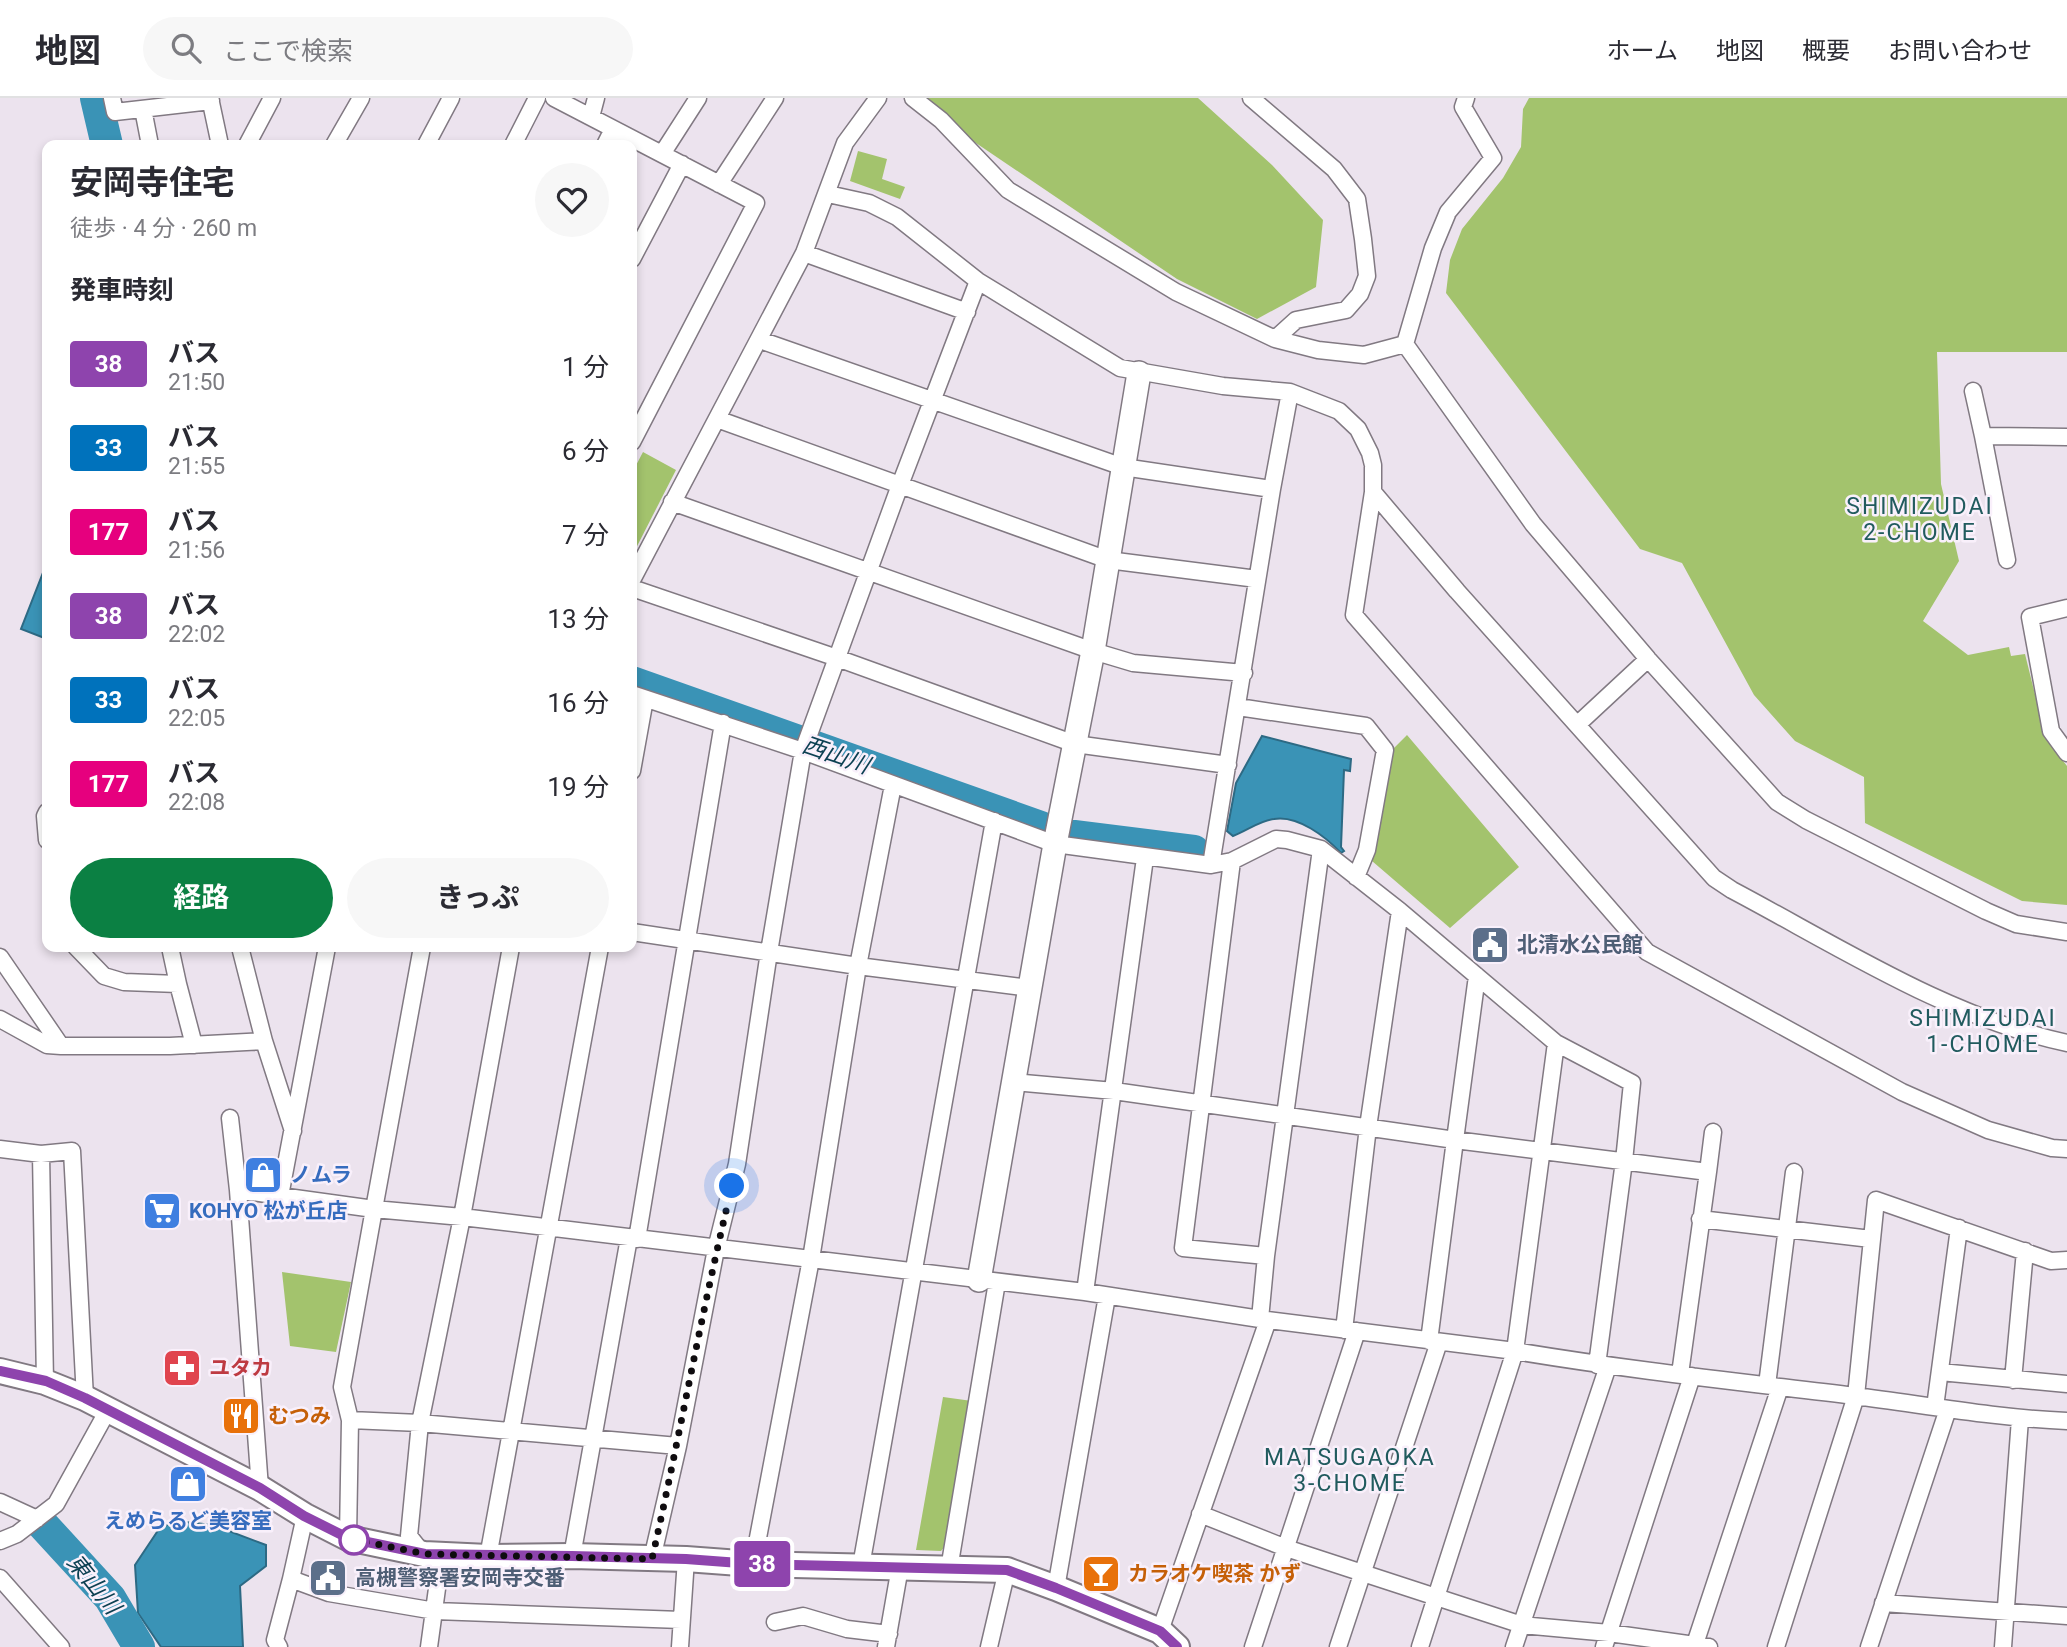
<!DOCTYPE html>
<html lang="ja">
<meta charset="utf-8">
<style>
:root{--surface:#fff;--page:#f7f7f7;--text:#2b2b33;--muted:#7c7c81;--line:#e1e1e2;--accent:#0b8043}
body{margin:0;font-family:Roboto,"Noto Sans JP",sans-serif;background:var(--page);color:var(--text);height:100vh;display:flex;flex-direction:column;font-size:26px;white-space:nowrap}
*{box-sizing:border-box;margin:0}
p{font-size:23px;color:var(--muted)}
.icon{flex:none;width:38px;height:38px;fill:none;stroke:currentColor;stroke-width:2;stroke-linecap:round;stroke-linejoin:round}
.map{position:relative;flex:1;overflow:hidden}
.details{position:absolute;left:42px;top:42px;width:595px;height:812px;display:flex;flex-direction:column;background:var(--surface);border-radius:14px;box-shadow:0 4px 10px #0003}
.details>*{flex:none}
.badge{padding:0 14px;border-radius:5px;font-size:24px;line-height:46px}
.you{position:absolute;width:35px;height:35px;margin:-18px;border:5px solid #fff;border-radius:50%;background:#1a73e8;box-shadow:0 0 0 10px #1a73e833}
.map>.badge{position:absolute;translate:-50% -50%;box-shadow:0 0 0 4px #fff}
h2{padding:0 28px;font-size:26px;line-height:63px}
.round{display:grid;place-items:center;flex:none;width:74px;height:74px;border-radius:37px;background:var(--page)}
.headline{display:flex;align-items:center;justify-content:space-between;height:119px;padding:0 28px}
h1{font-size:33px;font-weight:700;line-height:52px}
.cta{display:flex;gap:14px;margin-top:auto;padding:14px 28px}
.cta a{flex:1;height:80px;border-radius:42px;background:var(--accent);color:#fff;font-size:28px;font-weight:700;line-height:80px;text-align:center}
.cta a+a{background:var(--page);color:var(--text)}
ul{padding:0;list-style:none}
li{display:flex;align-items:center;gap:21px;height:84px;padding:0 28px}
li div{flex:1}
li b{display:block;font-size:26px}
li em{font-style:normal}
li .badge{min-width:77px;font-weight:700;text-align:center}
header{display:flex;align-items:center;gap:42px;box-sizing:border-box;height:98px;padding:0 35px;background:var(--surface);border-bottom:2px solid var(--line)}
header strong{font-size:33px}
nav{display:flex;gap:38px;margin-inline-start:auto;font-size:24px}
.search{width:490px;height:63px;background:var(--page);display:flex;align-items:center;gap:18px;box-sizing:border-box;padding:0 24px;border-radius:38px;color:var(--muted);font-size:26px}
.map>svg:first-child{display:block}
.green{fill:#a3c36d}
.water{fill:#3a93b6;stroke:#2d6a84;stroke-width:2}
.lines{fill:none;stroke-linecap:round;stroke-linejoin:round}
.river{stroke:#3a93b6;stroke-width:32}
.street-casing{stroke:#817982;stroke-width:19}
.secondary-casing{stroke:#817982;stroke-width:26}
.primary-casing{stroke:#817982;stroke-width:28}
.street{stroke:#fff;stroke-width:16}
.secondary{stroke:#fff;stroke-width:23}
.primary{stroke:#fff;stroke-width:24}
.line-casing{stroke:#fff;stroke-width:16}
.line{stroke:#8e44ad;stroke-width:10}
.walk{stroke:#0f0c0f;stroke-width:7;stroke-dasharray:0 12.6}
.stop-dot{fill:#fff;stroke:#8e44ad;stroke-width:3.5}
.labels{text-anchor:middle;stroke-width:5;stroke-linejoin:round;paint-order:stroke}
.service-label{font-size:21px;font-weight:bold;fill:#4e5e75;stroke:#f9f0fb;text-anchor:start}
.shop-label{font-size:21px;font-weight:bold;fill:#366cbe;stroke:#f9f0fb;text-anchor:start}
.health-label{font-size:21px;font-weight:bold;fill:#be3a42;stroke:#f9f0fb;text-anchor:start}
.food-label{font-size:21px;font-weight:bold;fill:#c56008;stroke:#f9f0fb;text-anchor:start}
.neighbourhood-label{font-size:23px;letter-spacing:2px;fill:#215b5e;stroke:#f9f0fb}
.water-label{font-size:23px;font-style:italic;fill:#0d4153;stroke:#f9f0fb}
</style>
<header>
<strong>地図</strong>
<div class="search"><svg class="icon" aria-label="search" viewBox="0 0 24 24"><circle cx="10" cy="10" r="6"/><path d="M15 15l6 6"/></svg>ここで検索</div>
<nav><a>ホーム</a><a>地図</a><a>概要</a><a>お問い合わせ</a></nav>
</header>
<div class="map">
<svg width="2067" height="1549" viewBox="0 0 2067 1549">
<rect width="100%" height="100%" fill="#ece3ee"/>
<path class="green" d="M 926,0 L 1198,0 L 1272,67 L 1323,122 L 1316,189 L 1257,221 L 1177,181 L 970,41 L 951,21 Z
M 1529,0 L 2067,0 L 2067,254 L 1937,254 L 1941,386 L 1959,463 L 1923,523 L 1968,557 L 2009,549 L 2011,558 L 2025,556 L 2046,641 L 2067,668 L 2067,807 L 2022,803 L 1865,725 L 1864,679 L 1795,643 L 1754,597 L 1682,465 L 1640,451 L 1446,195 L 1450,162 L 1462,131 L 1503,80 L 1521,49 L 1523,11 Z
M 858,53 L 887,61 L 882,81 L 905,89 L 900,101 L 850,83 Z
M 643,354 L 676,372 L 632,458 L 632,375 Z
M 1407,637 L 1519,769 L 1450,830 L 1372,763 L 1393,651 Z
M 282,1174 L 351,1184 L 336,1254 L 290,1248 Z
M 943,1299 L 972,1303 L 946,1447 L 941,1453 L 916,1452 Z"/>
<path class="water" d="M 46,467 L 47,467 L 47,541 L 21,531 Z
M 1262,638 L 1351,661 L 1350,673 L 1344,672 L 1341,749 L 1344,753 L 1341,755 C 1326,739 1298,717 1274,721 C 1261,722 1246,733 1233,738 L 1227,733 L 1236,685 Z
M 175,1423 L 213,1427 L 266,1447 L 266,1468 L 240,1488 L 243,1549 L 161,1549 L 138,1515 L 135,1467 L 159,1431 Z"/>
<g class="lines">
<path class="river" d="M 96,0 L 107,47
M 632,584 L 1041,729
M 1074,738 L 1194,753
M 43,1427 L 110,1500 L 139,1549"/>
<defs>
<path id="street" d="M 112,0 L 115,14 L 211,3
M 210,0 L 220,47
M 554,0 L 756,105 L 632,344
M 913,0 L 941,22 L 1008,92 L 1176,194 L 1275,241 L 1318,252 L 1364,257 L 1405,246 L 1433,150 L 1448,114 L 1493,60 L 1463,9 L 1466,0
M 1251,0 L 1334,71 L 1357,101 L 1363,141 L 1367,178 L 1360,196 L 1346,212 L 1296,222 L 1275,241
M 143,11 L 150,47
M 591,19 L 596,0
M 247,47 L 272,0
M 334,47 L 361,0
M 426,47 L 451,0
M 513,47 L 537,0
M 605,47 L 613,31
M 662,56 L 698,0
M 719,86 L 775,0
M 828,96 L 869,105 L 897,119 L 978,183 L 1120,270 L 1223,288 L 1290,294 L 1339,313 L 1358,331 L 1370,355 L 1373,367 L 1373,394 L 1354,517 L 1647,854 L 1902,994 L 1988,1032 L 2052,1050 L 2067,1051
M 804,155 L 967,214
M 632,161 L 682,66
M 760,242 L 1123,369 L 1272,391
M 1405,246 L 1533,426 L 1648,561 L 1777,704 L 1806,722 L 1986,813 L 2016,826 L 2067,834
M 1973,293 L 1983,338 L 2067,339
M 717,321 L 1108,462 L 1257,481
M 1983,338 L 2007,462
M 1373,394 L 1457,493 L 1714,780 L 1732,792 C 1838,848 1949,920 2067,945
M 672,404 L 1093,553 L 1133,565 L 1244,575
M 632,482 L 804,155 L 845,45 L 878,0
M 632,490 L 837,560 L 1075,646 L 1228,667
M 2067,510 L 2030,519 L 2051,633 L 2067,655
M 632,596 L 803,653 L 1055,746 L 1211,767 L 1232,763 L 1276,741 L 1287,742 L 1321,751 L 1400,813 L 1556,945 L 1632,985 L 1624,1063 L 1597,1267
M 1238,609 L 1366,628 L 1385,652 L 1367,752 L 1356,779
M 1578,626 L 1648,561
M 632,673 L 645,601
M 47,714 L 45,718 L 47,742
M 1232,763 L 1183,1150 L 1266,1158
M 1211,767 L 1272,391 L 1290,294
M 632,834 L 858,868 L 1030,890
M 76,849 L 104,878 L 124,884 L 178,886 L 170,849
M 240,849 L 264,943 L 293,1033
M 327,849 L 280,1098 L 374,1111 L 342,1289 L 350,1322 L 348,1440
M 422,849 L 374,1111 L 462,1119 L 1085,1194 L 1260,1221 L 1515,1253 L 1420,1549
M 0,859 L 61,948
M 1477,878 L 1455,1042 L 1708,1074 L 1713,1034
M 178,886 L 194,947
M 0,921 L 47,947 L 61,948 L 170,948 L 264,943
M 1556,945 L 1515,1253 C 1628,1272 1741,1284 1855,1298 C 1926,1307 1996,1320 2067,1323
M 1013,984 L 1114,993 L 1455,1042 L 1429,1243
M 230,1020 L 238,1092 L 280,1098
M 0,1051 L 41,1056 L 72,1053 L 85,1300
M 41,1056 L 45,1284
M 238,1092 L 260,1390
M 1700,1121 L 1871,1141
M 637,1141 L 723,625
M 1085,1194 L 1145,760
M 1260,1221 L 1266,1158 L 1321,751
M 1344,1232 L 1368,1029 L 1400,813
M 1940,1274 L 2067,1286
M 1680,1276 L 1708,1074
M 2013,1282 L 2025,1153
M 1767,1287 L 1794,1074
M 1935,1309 L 1959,1130
M 350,1322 L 420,1325 L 678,1348
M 0,1404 L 37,1421
M 1200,1416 L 1286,1450 L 1522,1527 L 1609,1535 L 1709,1549
M 305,1418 L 291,1481 L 329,1495 L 435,1513 L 681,1522
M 0,1443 L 17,1436 L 56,1406 L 108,1312
M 572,1458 L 629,1140
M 488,1459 L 600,849
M 652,1461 L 678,1348 L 716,1151 L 737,1066 L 769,854 L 803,653 L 900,387 L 978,183
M 753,1466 L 811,1161 L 858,868 L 893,687
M 861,1468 L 994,723
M 949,1471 L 997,1184
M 0,1480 L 61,1549
M 1056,1490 L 1107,1198
M 1883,1505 L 2067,1518
M 775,1524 L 803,1518 L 847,1531 L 889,1536
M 1160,1533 L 1268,1222
M 279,1549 L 275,1542 L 291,1481
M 429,1549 L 439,1476 L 409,1438 L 420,1325 L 462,1119 L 511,849
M 680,1549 L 686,1461
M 886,1549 L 900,1469
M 989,1549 L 1007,1472
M 1253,1549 L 1357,1233
M 1338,1549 L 1439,1244
M 1514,1549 L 1608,1268
M 1604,1549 L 1692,1278
M 1694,1549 L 1780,1289
M 1776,1549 L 1856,1298 L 1876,1102 L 2051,1163 L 2067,1162
M 1869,1549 L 1948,1311
M 2003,1549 L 2020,1321"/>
<path id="secondary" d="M 979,1182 L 1055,746 L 1093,553 L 1139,275"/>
<path id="primary" d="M 0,1273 L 45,1284 L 85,1300 L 260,1390 L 305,1418 L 348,1440 L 424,1456 L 488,1459 L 572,1458 L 686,1461 L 753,1466 L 1007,1472 L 1056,1490 L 1160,1533 L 1177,1549"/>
</defs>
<use href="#street" class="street-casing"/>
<use href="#secondary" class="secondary-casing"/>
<use href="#primary" class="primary-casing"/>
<use href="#street" class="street"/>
<use href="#secondary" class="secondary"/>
<use href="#primary" class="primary"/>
</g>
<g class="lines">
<defs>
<path id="line" d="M 0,1273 L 46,1283 L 85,1300 L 260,1390 L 304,1418 L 348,1440 L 425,1456 L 572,1458 L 686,1461 L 753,1466 L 1007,1472 L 1056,1490 L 1160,1533 L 1177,1549"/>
</defs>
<use href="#line" class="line-casing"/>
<use href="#line" class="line"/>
<path class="walk" d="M 354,1442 L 348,1440 L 425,1456 L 652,1461 C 680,1337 702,1211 732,1088"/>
</g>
<defs>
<symbol id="civic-square" viewBox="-11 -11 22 22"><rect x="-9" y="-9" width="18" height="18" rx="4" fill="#5c6f8a" stroke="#f9f0fb"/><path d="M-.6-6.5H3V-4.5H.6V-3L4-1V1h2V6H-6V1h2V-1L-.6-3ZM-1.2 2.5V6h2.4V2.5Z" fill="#fff"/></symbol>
<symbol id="shop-square" viewBox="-11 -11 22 22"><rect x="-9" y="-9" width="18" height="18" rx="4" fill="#3f7fe0" stroke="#f9f0fb"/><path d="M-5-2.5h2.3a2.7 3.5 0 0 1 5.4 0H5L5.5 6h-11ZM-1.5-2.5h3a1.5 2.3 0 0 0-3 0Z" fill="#fff"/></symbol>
<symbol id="supermarket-square" viewBox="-11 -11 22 22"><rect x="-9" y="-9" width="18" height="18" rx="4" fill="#3f7fe0" stroke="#f9f0fb"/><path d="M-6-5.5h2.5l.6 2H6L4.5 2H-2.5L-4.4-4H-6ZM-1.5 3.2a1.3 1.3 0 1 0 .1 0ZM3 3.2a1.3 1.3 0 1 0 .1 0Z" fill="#fff"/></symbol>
<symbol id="pharmacy-square" viewBox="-11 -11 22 22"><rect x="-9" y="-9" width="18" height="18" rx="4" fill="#e0444e" stroke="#f9f0fb"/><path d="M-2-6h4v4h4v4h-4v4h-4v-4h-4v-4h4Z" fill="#fff"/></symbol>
<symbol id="restaurant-square" viewBox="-11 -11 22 22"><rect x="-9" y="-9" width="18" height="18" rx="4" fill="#e8710a" stroke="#f9f0fb"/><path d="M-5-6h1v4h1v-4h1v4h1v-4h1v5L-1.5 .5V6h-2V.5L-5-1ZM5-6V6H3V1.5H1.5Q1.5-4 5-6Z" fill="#fff"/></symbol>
<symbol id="bar-square" viewBox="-11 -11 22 22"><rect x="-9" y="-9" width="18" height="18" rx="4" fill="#e8710a" stroke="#f9f0fb"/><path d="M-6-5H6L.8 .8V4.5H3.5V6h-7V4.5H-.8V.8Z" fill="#fff"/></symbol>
</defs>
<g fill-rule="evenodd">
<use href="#civic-square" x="1468" y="825" width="44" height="44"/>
<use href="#shop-square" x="241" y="1055" width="44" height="44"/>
<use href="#supermarket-square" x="140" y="1091" width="44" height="44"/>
<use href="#pharmacy-square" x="160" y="1248" width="44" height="44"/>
<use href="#restaurant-square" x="219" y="1296" width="44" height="44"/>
<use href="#shop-square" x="166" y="1364" width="44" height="44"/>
<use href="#bar-square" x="1079" y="1454" width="44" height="44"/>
<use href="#civic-square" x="306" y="1458" width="44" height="44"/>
</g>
<circle class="stop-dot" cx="354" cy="1442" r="14"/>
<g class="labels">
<g class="service-label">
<text x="1517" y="854">北清水公民館</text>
<text x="355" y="1487">高槻警察署安岡寺交番</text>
</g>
<g class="shop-label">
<text x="290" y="1084">ノムラ</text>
<text x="189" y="1120">KOHYO 松が丘店</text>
<text x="188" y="1430" text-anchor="middle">えめらるど美容室</text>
</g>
<g class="health-label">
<text x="209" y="1277">ユタカ</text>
</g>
<g class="food-label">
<text x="268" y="1325">むつみ</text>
<text x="1128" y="1483">カラオケ喫茶 かず</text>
</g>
<g class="neighbourhood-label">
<text x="1920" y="416">SHIMIZUDAI<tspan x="1920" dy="26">2-CHOME</tspan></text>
<text x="1983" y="928">SHIMIZUDAI<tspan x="1983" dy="26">1-CHOME</tspan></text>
<text x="1350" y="1367">MATSUGAOKA<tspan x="1350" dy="26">3-CHOME</tspan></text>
</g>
<g class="water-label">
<text transform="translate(836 657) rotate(19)" y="8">西山川</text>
<text transform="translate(94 1486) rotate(51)" y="8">東山川</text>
</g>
</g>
</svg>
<div class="you" style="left:732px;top:1088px"></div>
<b class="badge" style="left:762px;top:1466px;background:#8e44ad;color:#fff">38</b>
<section class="details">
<div class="headline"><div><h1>安岡寺住宅</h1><p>徒歩 · 4 分 · 260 m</p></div><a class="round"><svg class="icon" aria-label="heart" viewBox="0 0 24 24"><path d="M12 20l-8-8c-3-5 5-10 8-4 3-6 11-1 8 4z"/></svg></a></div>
<h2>発車時刻</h2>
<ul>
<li><span class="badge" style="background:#8e44ad;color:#fff">38</span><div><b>バス</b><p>21:50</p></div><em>1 分</em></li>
<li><span class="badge" style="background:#0072bc;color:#fff">33</span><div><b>バス</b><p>21:55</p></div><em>6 分</em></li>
<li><span class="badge" style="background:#e6007e;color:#fff">177</span><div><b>バス</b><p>21:56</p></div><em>7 分</em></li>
<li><span class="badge" style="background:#8e44ad;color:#fff">38</span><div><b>バス</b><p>22:02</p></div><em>13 分</em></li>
<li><span class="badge" style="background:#0072bc;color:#fff">33</span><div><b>バス</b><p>22:05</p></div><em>16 分</em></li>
<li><span class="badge" style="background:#e6007e;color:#fff">177</span><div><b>バス</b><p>22:08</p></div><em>19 分</em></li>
</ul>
<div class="cta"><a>経路</a><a>きっぷ</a></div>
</section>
</div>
